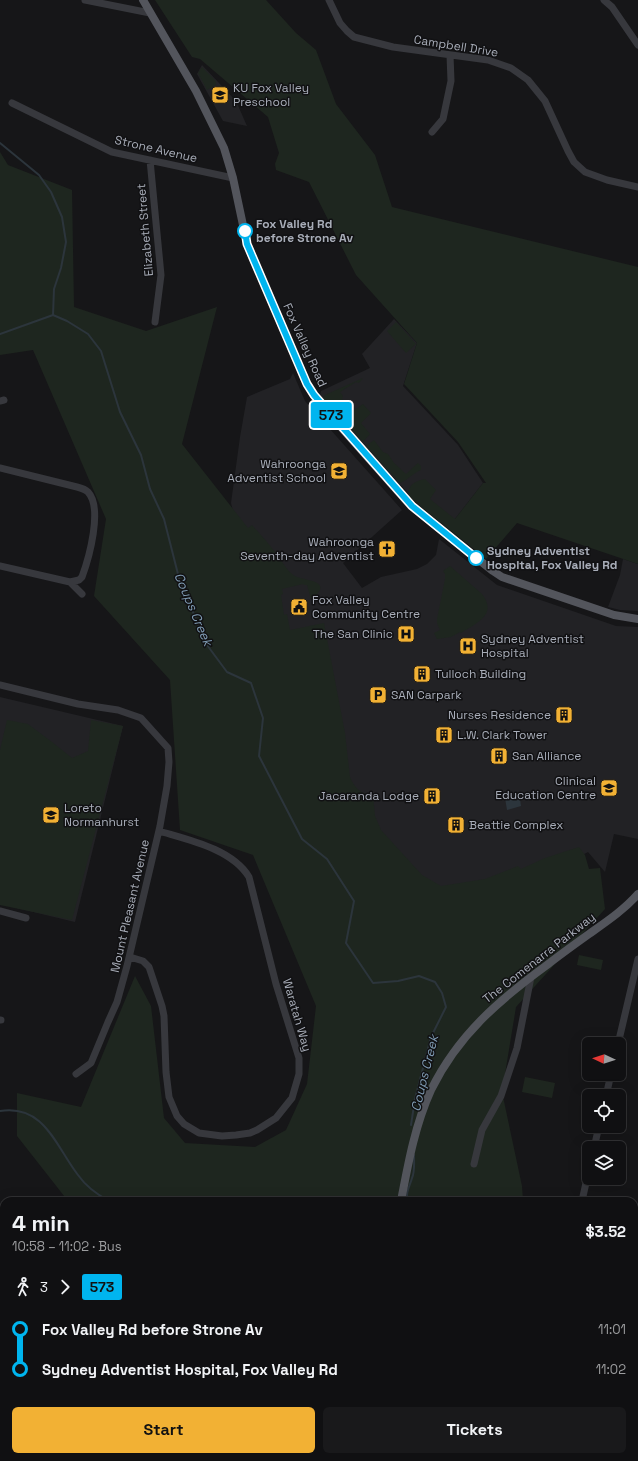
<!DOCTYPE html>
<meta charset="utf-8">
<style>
:root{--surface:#101012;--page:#19191b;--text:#f1f3f6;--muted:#9c9d9f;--line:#303032;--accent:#f2b134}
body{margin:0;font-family:"Space Grotesk",sans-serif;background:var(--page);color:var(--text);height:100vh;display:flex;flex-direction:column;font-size:15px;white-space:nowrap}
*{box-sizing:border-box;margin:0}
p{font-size:13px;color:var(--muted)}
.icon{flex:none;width:22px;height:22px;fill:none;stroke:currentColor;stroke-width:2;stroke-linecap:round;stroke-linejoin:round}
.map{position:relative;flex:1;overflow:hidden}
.side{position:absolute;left:0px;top:1197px;width:638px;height:264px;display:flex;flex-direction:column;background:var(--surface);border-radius:12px 12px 0 0;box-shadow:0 4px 16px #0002,0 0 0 1px var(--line)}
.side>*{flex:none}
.badge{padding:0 8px;border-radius:3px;font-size:14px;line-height:26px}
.needle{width:26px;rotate:274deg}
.buttons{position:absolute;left:582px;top:1037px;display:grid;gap:8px}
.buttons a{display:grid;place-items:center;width:44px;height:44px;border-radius:6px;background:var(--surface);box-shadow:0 4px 16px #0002,0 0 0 1px var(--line);font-size:20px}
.map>.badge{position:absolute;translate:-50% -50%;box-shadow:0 0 0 2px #fff}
.legs{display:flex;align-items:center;gap:6px;height:44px;padding:0 12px;font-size:13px}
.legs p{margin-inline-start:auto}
.summary{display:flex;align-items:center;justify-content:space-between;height:68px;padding:0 12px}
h1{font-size:22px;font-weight:700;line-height:30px}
.cta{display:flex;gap:8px;margin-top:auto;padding:8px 12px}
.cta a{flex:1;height:46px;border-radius:6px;background:var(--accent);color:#111;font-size:16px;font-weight:700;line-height:46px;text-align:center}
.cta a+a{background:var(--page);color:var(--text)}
ul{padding:0 12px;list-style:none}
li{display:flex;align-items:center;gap:14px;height:40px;font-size:15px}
li i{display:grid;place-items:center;width:6px;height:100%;margin:0 5px;background:currentColor}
li i::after{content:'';width:10px;height:10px;margin:-5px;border:3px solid;border-radius:50%;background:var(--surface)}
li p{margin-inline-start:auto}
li:first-child i{background:linear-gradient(#0000 50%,currentColor 0)}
li:last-child i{background:linear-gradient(currentColor 50%,#0000 0)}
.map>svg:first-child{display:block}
.built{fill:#222225}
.green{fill:#1e261f}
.water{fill:#2c353c}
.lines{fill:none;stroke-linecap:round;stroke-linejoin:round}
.stream{stroke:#2c353c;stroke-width:2}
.minor{stroke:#37383d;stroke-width:7}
.major{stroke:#53555c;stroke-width:8}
.line-1-casing{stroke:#fff;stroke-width:9}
.line-1{stroke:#00b5ef;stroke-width:6}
.stop-1-dot{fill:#fff;stroke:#00b5ef;stroke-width:2}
.labels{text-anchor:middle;stroke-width:3;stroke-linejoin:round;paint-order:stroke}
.street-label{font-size:12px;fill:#a8adb8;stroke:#111113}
.poi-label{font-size:12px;fill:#a8adb8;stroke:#111113;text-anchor:start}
.stop-label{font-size:12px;font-weight:bold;fill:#a8adb8;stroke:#111113;text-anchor:start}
.water-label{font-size:13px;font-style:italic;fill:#7f9bb3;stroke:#111113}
</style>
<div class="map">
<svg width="638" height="1461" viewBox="0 0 638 1461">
<rect width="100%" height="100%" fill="#161618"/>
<path class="built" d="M 202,65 L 236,101 L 247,126 L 223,121 L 197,74 Z
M 394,319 L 417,343 L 403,386 L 458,445 L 483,483 L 448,528 L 413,499 L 320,395 L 321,391 L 370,368 L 362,354 Z
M 293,373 L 305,401 L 402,510 L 343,563 L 362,588 L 381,577 L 417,569 L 427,564 L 436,555 L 439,539 L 497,585 L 616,626 L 638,627 L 638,839 L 614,834 L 605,872 L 588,852 L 502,898 L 387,879 L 287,638 L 245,560 L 231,503 L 240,437 L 247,397 L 290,379 Z
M 623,559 L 638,564 L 638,611 L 620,610 L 608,607 L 620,575 Z
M 0,697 L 123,726 L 75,922 L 0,904 Z"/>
<path class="green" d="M 155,0 L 266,0 L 296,33 L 316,50 L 336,104 L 375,155 L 392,207 L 638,267 L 638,564 L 517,523 L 486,559 L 420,506 L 408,495 C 408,485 415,481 425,479 L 436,490 L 430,499 L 455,519 L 483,483 L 486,483 L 458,442 L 404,384 L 417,343 L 356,275 L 309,182 L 276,170 L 275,164 L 279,153 L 268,117 L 200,59 L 192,57 Z
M 202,67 L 216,81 L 216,85 L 207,90 L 198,73 Z
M 0,152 L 8,165 L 72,190 L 74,307 L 146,331 L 217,307 L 182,444 L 248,528 L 252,525 C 262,536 272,547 280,559 C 284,564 287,570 292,574 C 298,580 317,579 320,586 C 322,590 316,595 313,599 L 311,599 L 307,585 L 304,585 L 303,584 L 282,589 L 283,594 L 281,595 L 284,615 L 287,614 L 290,630 L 324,623 L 345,733 L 350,777 C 354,787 361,795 373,795 L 375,816 L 381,830 L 422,875 L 441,886 L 485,879 L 518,866 L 521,869 L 545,858 L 579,847 L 585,855 L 589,869 L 600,868 L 605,909 L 516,1007 L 502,1092 L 522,1186 L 523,1201 L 68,1201 L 17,1136 L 17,1093 L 81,1107 L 135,976 L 151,1006 L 164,1118 L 185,1143 L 255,1147 L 286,1130 L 307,1084 L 316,1006 L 253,855 L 180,830 L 170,680 L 94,596 L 106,519 L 33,350 L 0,355 Z
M 396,322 L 416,344 L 406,353 L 387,331 Z
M 363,378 L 359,383 L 356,382 L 340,392 L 343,396 L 342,399 L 349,409 L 353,411 L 363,404 L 371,413 L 361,423 L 370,434 L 363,442 L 323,398 L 325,395 Z
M 374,440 L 383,452 L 388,454 L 394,463 L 406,474 L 418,463 L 421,466 L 421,470 C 413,473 408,480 400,483 L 366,446 Z
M 450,566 L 482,594 C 498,615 476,623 461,633 L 460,632 L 451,637 L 437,639 L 434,633 L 440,630 L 437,623 L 437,619 L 445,579 L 445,574 L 443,571 Z
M 7,720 L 28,724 L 52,742 L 72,758 L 88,751 L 91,720 L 123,726 L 72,920 L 0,905 L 0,750 Z
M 579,955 L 603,960 L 601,970 L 577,965 Z
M 525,1077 L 555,1083 L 552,1098 L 522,1092 Z
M 638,1256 L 638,1394 L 634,1392 L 634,1270 Z
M 638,1420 L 638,1461 L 313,1461 L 314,1457 L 634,1457 L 634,1424 Z
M 151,1457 L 182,1457 L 197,1461 L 155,1461 Z"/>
<path class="water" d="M 505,798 L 520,799 L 521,806 L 507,810 Z"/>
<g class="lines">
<path class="stream" d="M 0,143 L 39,175 L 51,192 L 62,217 L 66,242 L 61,268 L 54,289 L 53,315 L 67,321 L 88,334 L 101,351 L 120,412 L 141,455 L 150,489 L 164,519 L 180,582 L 207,645 L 227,672 L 251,683 L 263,718 L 259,756 L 302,839 L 327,859 L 354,901 L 346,943 L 373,983 L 398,981 L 419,976 L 435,982 L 442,993 L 446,1007 L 431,1037 L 415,1099 L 411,1125
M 0,334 L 53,315
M 0,1111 C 45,1104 56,1147 78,1175 C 85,1185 98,1195 109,1201
M 408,1201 C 405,1192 410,1186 412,1178 C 415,1171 414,1163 414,1155
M 598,1457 L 608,1461
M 425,1461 L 428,1457"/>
<path class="minor" d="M 85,0 L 150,13
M 329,0 L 340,23 L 347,31 L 354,37 L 393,47 L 488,60 L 511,68 L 528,80 L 545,101 L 568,151 L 574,162 L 585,172 L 607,180 L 638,187
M 604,0 L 612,7 L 638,45
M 12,103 L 112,152 L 233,178
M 432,132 L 443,119 L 451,81 L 450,55
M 150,160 L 161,275 L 155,322
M 0,401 L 4,400
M 0,468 L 77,487 C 81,488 85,489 88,492 C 103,508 89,558 82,577 L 79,580 L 70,582
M 0,566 L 70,582 L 82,594
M 0,685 L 78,704 L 118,710 L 141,718 L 168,748 L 169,762 L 167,786 L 160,826 L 127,966 L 117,1002 L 108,1022 L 91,1063 L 76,1074
M 0,911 L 26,918
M 130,957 L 143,961 L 149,967 L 162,1006 L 164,1016 L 166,1072 L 169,1097 L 177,1116 L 184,1124 L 199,1133 L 222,1136 L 236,1135 L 250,1133 L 257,1130 L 276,1118 L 292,1098 L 299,1074 L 299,1058 L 276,984 L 249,877 C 232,849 189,840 159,831
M 0,1020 L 1,1020
M 618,1044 L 638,959
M 606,1096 L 611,1074
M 594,1148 L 599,1126
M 474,1164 L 482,1130 L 501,1096 L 517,1048 L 531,977
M 582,1201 L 589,1169
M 0,1301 L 4,1301
M 41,1461 L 42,1457"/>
<path class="major" d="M 143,0 L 196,91 L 224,148 L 233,178 L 247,244 L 307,384 L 316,399 L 411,506 L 493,571 L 502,577 L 614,615 L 638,619
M 401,1201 C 408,1164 415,1125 431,1090 C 458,1035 499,1000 547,965 C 561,954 575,944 589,934 C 606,922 624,910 638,894
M 381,1461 L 383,1457"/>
</g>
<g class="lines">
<defs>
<path id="line-1" d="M 245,231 L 247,244 L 307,384 L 314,395 L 412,506 L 476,558"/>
</defs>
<use href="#line-1" class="line-1-casing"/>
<use href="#line-1" class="line-1"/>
</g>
<defs>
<symbol id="school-square" viewBox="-11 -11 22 22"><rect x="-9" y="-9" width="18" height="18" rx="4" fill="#f2b134" stroke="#111113"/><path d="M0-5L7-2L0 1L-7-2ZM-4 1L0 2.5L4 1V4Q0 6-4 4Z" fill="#111"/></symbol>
<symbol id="church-square" viewBox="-11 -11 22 22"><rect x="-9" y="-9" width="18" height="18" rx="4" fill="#f2b134" stroke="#111113"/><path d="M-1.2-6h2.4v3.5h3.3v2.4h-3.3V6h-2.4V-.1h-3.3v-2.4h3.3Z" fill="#111"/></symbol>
<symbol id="civic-square" viewBox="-11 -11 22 22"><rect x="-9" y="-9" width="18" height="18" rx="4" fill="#f2b134" stroke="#111113"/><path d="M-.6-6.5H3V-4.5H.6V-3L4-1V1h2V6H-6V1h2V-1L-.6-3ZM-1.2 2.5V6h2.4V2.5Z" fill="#111"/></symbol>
<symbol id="hospital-square" viewBox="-11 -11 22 22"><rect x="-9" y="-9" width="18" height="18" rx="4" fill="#f2b134" stroke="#111113"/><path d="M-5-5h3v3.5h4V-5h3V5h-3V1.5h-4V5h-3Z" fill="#111"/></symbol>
<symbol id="building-square" viewBox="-11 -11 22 22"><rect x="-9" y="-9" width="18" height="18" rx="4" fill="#f2b134" stroke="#111113"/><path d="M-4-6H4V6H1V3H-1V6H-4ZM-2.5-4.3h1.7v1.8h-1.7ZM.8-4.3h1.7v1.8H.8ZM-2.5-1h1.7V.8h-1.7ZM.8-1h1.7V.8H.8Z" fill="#111"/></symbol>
<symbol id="parking-square" viewBox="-11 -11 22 22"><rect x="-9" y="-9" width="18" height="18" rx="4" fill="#f2b134" stroke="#111113"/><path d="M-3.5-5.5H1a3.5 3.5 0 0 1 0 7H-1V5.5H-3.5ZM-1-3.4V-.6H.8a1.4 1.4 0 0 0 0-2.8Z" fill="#111"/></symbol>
<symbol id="university-square" viewBox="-11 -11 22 22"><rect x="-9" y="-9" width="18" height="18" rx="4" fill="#f2b134" stroke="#111113"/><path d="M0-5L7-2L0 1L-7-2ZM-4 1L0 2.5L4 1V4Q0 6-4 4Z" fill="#111"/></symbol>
</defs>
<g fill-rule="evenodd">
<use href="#school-square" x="210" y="85" width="20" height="20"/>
<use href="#school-square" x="329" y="461" width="20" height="20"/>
<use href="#church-square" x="377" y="539" width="20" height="20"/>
<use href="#civic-square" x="289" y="597" width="20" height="20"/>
<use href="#hospital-square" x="396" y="624" width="20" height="20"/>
<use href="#hospital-square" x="458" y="636" width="20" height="20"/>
<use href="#building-square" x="412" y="664" width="20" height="20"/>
<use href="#parking-square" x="368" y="685" width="20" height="20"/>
<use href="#building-square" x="554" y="705" width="20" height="20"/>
<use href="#building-square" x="434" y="725" width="20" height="20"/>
<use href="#building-square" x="489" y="746" width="20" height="20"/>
<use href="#university-square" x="599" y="778" width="20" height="20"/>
<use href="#building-square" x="422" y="786" width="20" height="20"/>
<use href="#school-square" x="41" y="805" width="20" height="20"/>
<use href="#building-square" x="446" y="815" width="20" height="20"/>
</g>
<g class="stop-1-dot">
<circle cx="245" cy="231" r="7"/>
<circle cx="476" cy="558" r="7"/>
</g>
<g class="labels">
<g class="street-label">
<text transform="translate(456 46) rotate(9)" y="4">Campbell Drive</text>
<text transform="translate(156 149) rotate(13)" y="4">Strone Avenue</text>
<text transform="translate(145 230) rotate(-95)" y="4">Elizabeth Street</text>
<text transform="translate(305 345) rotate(66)" y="4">Fox Valley Road</text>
<text transform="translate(130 906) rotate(-77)" y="4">Mount Pleasant Avenue</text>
<text transform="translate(539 958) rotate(-38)" y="4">The Comenarra Parkway</text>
<text transform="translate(297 1015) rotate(74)" y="4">Waratah Way</text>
</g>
<g class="poi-label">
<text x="233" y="92">KU Fox Valley<tspan x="233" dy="14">Preschool</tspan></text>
<text x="326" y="468" text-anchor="end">Wahroonga<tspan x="326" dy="14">Adventist School</tspan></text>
<text x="374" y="546" text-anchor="end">Wahroonga<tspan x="374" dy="14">Seventh-day Adventist</tspan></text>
<text x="312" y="604">Fox Valley<tspan x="312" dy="14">Community Centre</tspan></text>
<text x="393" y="638" text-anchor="end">The San Clinic</text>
<text x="481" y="643">Sydney Adventist<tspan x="481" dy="14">Hospital</tspan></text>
<text x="435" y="678">Tulloch Building</text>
<text x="391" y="699">SAN Carpark</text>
<text x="551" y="719" text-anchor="end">Nurses Residence</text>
<text x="457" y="739">L.W. Clark Tower</text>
<text x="512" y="760">San Alliance</text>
<text x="596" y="785" text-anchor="end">Clinical<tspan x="596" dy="14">Education Centre</tspan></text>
<text x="419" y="800" text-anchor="end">Jacaranda Lodge</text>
<text x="64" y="812">Loreto<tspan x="64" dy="14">Normanhurst</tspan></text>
<text x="469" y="829">Beattie Complex</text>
</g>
<g class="stop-label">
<text x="256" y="228">Fox Valley Rd<tspan x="256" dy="14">before Strone Av</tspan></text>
<text x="487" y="555">Sydney Adventist<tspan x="487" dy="14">Hospital, Fox Valley Rd</tspan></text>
</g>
<g class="water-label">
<text transform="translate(194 609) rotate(67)" y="5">Coups Creek</text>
<text transform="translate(424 1073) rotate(-76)" y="5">Coups Creek</text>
</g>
</g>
</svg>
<div class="buttons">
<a><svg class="needle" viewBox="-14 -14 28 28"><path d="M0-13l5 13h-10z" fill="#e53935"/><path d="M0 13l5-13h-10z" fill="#9c9d9f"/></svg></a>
<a><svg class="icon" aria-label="locate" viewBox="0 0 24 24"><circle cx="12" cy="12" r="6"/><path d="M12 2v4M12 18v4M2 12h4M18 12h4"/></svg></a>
<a><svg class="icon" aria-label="layers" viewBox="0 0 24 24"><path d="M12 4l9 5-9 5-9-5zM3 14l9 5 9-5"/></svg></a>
</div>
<b class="badge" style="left:331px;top:415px;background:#00b5ef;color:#111">573</b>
<section class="side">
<div class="summary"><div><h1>4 min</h1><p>10:58 – 11:02 · Bus</p></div><b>$3.52</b></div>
<div class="legs"><svg class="icon" aria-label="walk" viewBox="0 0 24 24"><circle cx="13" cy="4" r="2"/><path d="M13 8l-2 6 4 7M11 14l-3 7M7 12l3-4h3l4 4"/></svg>3<svg class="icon" aria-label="forward" viewBox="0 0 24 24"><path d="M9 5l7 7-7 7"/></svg><b class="badge" style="background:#00b5ef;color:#111">573</b></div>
<ul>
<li><i style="color:#00b5ef"></i><b>Fox Valley Rd before Strone Av</b><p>11:01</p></li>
<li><i style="color:#00b5ef"></i><b>Sydney Adventist Hospital, Fox Valley Rd</b><p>11:02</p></li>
</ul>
<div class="cta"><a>Start</a><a>Tickets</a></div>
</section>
</div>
